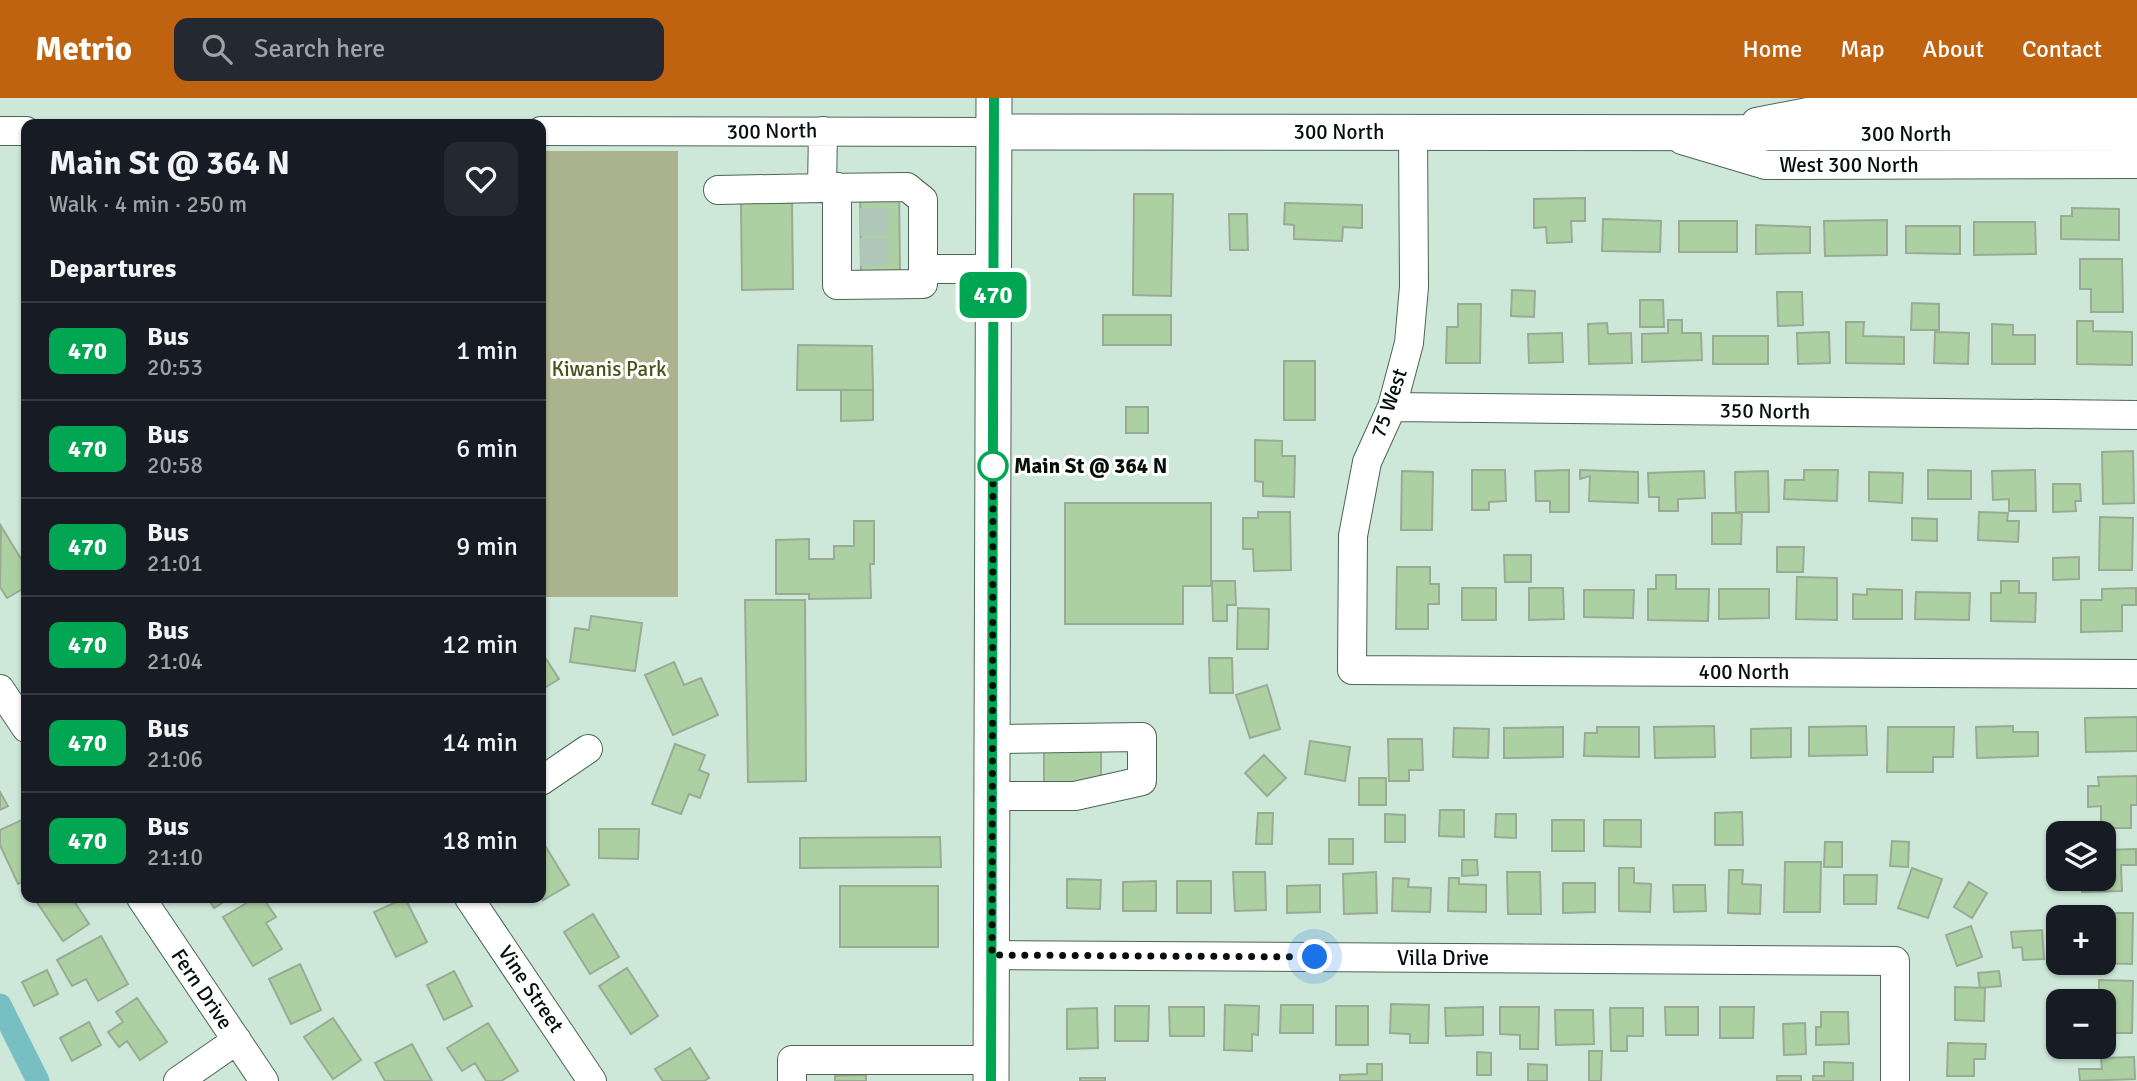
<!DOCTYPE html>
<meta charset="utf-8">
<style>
:root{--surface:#171b24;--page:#242831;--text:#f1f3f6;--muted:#9ea1a6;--line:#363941;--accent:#bf6311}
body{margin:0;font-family:Signika,sans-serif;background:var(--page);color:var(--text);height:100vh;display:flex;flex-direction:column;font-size:26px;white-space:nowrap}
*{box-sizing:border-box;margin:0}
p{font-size:23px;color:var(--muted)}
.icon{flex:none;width:38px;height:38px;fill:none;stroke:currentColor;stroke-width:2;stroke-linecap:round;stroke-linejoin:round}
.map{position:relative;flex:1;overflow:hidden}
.details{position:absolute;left:21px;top:21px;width:525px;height:784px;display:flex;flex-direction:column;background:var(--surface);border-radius:14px;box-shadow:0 2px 5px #0004}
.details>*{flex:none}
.badge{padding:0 14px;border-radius:10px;font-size:24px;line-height:46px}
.controls{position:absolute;left:2046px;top:723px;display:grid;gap:14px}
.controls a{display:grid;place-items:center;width:70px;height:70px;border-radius:14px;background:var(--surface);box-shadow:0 2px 5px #0004;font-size:35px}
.you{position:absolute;width:35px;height:35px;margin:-18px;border:5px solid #fff;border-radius:50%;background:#1a73e8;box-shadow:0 0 0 10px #1a73e833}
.map>.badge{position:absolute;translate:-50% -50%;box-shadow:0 0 0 4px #fff}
h2{padding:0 28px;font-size:26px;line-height:63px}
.round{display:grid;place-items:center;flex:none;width:74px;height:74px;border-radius:14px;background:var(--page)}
.head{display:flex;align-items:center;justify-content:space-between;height:119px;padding:0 28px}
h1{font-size:33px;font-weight:800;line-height:52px}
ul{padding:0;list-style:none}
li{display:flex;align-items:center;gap:21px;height:98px;padding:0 28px;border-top:2px solid var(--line)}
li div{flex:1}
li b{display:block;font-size:26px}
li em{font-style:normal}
li .badge{min-width:77px;font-weight:700;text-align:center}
header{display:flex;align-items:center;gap:42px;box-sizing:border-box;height:98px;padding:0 35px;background:var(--accent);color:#fff}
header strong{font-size:33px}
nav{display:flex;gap:38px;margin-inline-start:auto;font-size:24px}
.search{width:490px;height:63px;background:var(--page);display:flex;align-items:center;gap:18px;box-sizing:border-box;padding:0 24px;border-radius:14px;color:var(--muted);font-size:26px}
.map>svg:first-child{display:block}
.green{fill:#abb38e}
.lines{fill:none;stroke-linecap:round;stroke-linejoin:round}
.canal{stroke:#78bfc4;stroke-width:23}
.building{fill:#add0a3;stroke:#9aab95;stroke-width:2}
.minor-tunnel{stroke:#afc7b9;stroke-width:28;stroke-dasharray:28 14;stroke-linecap:butt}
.minor-casing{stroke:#4d6557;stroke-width:30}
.major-casing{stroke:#4d6557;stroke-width:37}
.minor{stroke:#fff;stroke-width:28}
.major{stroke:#fff;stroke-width:35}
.line-casing{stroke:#fff;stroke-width:16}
.line{stroke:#00a651;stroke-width:10}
.walk{stroke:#060f0a;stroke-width:7;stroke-dasharray:0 12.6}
.stop-dot{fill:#fff;stroke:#00a651;stroke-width:3.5}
.labels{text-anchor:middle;stroke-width:6;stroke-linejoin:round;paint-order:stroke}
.street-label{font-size:21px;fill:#060f0a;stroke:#fff}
.park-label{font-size:21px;fill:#4a5218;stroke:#fff}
.stop-label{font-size:21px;font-weight:bold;fill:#060f0a;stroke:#fff;text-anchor:start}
</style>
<header>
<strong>Metrio</strong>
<div class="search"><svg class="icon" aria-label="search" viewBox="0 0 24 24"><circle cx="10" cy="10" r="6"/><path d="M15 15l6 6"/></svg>Search here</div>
<nav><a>Home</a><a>Map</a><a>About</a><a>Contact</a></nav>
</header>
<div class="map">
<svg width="2137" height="983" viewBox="0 0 2137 983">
<rect width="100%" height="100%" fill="#cde8d8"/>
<path class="green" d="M 541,53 L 678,53 L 678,499 L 541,499 Z"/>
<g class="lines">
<path class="canal" d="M 0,907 L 38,983"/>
</g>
<path class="building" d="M 860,93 L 899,93 L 900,173 L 861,173 Z
M 1134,96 L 1173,96 L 1171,198 L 1133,197 Z
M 1585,100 L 1585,123 L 1571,123 L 1572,144 L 1547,145 L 1546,129 L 1534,130 L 1534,101 Z
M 741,105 L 792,105 L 793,191 L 742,192 Z
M 1285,105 L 1362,107 L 1362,130 L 1343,129 L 1342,143 L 1294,141 L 1294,127 L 1284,126 Z
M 2072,110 L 2119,111 L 2119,142 L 2061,141 L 2061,118 L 2072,118 Z
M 1229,116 L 1247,116 L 1248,152 L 1230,152 Z
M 1603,121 L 1661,123 L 1660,154 L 1602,153 Z
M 1887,122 L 1887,157 L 1825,158 L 1824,123 Z
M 1679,123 L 1737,123 L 1737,154 L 1679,154 Z
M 1974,124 L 2035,124 L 2036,156 L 1974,157 Z
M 1756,127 L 1810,129 L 1810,155 L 1756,156 Z
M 1906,128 L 1960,128 L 1960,156 L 1906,155 Z
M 2080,161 L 2122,161 L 2123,214 L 2091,214 L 2091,191 L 2080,191 Z
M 1512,192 L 1535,193 L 1534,219 L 1511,218 Z
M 1777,194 L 1802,194 L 1803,227 L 1778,228 Z
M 1640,202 L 1663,202 L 1664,229 L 1640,229 Z
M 1912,205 L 1939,206 L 1939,232 L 1911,232 Z
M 1458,206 L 1481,206 L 1480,265 L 1446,265 L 1447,229 L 1458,229 Z
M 1103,217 L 1171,217 L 1171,247 L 1103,247 Z
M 1668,222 L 1682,222 L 1682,235 L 1701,235 L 1702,262 L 1642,264 L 1642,236 L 1668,235 Z
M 2077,223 L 2093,223 L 2093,233 L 2132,234 L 2132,267 L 2077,266 Z
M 1846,224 L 1864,224 L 1863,238 L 1904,239 L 1904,266 L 1846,265 Z
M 1607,225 L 1608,236 L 1631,235 L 1632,265 L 1589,266 L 1588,226 Z
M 1992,226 L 2013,227 L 2013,237 L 2035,237 L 2035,266 L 1992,266 Z
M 1829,234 L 1830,265 L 1798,266 L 1797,235 Z
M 1935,234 L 1969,235 L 1968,266 L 1934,265 Z
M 1562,235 L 1563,264 L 1529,265 L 1528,236 Z
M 1713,238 L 1768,238 L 1768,266 L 1713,266 Z
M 798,247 L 872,248 L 873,292 L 797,292 Z
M 1284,263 L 1315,263 L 1315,322 L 1284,322 Z
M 841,292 L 873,292 L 873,322 L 841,323 Z
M 1126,309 L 1148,309 L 1148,335 L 1126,335 Z
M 1255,342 L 1282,343 L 1282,358 L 1295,358 L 1294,399 L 1263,398 L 1263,384 L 1255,383 Z
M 2133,353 L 2134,405 L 2103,406 L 2102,354 Z
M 1472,372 L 1505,372 L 1506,403 L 1489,404 L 1489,412 L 1472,412 Z
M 1569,372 L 1569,414 L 1550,414 L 1550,403 L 1536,403 L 1535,373 Z
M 1580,372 L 1638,374 L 1638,405 L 1589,403 L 1590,378 L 1580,381 Z
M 1804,372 L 1838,372 L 1837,403 L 1784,401 L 1785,382 L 1804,382 Z
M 1928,372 L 1971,373 L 1971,401 L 1928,401 Z
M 2035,372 L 2036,413 L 2009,413 L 2009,401 L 1993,402 L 1992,373 Z
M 1402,373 L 1433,374 L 1432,432 L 1401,432 Z
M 1704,373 L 1705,400 L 1678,401 L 1678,413 L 1659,413 L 1659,399 L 1649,399 L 1648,375 Z
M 1768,373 L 1769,414 L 1736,414 L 1735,374 Z
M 1869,374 L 1903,375 L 1902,405 L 1869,403 Z
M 2053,386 L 2080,386 L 2081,403 L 2075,403 L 2076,413 L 2053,414 Z
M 1065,405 L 1211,405 L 1211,488 L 1183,488 L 1183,526 L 1065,526 Z
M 1258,414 L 1290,414 L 1291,472 L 1254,473 L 1253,451 L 1243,451 L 1243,420 L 1258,420 Z
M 1979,414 L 2008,415 L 2007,423 L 2019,423 L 2018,444 L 1978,442 Z
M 1712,415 L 1742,415 L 1741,446 L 1712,446 Z
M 2100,419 L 2133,420 L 2132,472 L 2099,472 Z
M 1912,420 L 1937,421 L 1937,443 L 1912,442 Z
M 854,423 L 874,423 L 874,466 L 870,466 L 871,500 L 809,501 L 809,496 L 776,496 L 776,442 L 809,441 L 809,461 L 834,461 L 834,448 L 854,448 Z
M 1,428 L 26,469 L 26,489 L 7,500 L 0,489 Z
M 1777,449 L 1804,449 L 1803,474 L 1777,474 Z
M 1504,457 L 1531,457 L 1531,484 L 1505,484 Z
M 2079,459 L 2079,481 L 2053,482 L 2053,460 Z
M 1397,469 L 1430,469 L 1430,486 L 1439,486 L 1439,506 L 1428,506 L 1428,531 L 1396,531 Z
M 1656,477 L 1676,477 L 1676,491 L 1709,491 L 1708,523 L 1648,522 L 1648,491 L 1656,491 Z
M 1797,479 L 1837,480 L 1837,522 L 1796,521 Z
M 1212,483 L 1235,483 L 1236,507 L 1227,507 L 1227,523 L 1213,523 Z
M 2001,483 L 2019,483 L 2019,495 L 2036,495 L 2035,524 L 1991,523 L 1991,495 L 2001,495 Z
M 1462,490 L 1496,490 L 1496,522 L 1462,522 Z
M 1529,490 L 1563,490 L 1564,521 L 1529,522 Z
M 2136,490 L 2136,507 L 2122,507 L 2122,533 L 2081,534 L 2081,502 L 2102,502 L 2102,491 Z
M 1719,491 L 1769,491 L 1769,520 L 1719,521 Z
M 1867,491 L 1902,492 L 1902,521 L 1853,521 L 1853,496 L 1867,497 Z
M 1584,492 L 1634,492 L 1633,520 L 1584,519 Z
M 1916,494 L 1970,495 L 1969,522 L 1915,521 Z
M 745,502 L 805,502 L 806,683 L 748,684 Z
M 1238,510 L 1269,511 L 1268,551 L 1237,551 Z
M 591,518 L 642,525 L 635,573 L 570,564 L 575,530 L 589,532 Z
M 541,553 L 559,581 L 541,592 Z
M 1209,560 L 1232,560 L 1233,595 L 1210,595 Z
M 674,564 L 684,587 L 701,580 L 718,617 L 673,637 L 645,577 Z
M 1267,587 L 1280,631 L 1250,640 L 1236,597 Z
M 2137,619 L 2137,653 L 2086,654 L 2085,620 Z
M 1714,628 L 1715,659 L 1655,660 L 1654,629 Z
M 1866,628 L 1867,657 L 1809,658 L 1809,629 Z
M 2013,628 L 2013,634 L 2038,634 L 2038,658 L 1977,660 L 1976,629 Z
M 1563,629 L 1563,659 L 1504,660 L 1504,630 Z
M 1597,629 L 1639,629 L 1639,659 L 1584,658 L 1585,635 L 1597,635 Z
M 1888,629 L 1954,629 L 1953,659 L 1933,659 L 1933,674 L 1887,674 Z
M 1454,630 L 1489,631 L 1488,660 L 1453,659 Z
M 1791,630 L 1791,659 L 1751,660 L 1751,631 Z
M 1388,641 L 1422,641 L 1423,672 L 1409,672 L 1409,683 L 1389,683 Z
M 1310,643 L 1350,649 L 1345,683 L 1305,676 Z
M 675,646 L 705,657 L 699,672 L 709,676 L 700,700 L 689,696 L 681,716 L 652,706 Z
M 1044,653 L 1101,653 L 1101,687 L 1044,687 Z
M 1264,657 L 1286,680 L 1267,698 L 1245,675 Z
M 2137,678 L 2137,707 L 2131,707 L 2131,730 L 2101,730 L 2101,708 L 2088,709 L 2088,688 L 2099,688 L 2098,679 Z
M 1359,680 L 1386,680 L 1386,707 L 1359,707 Z
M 0,694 L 8,708 L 0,712 Z
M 1440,712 L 1464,712 L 1464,739 L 1439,738 Z
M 1742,714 L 1743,747 L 1715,747 L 1715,715 Z
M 1258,715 L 1273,715 L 1272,746 L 1256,746 Z
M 1385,716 L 1405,717 L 1405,744 L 1385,744 Z
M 1496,716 L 1516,716 L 1516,740 L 1495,739 Z
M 24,721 L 26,726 L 26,782 L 18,786 L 0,747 L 0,732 Z
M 1552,722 L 1584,722 L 1584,753 L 1552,753 Z
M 1604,722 L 1641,722 L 1641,749 L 1604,748 Z
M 599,731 L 639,731 L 638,761 L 599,760 Z
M 940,739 L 941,769 L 800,770 L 800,740 Z
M 541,741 L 569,787 L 543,802 L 541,798 Z
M 1329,741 L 1353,741 L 1353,766 L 1329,766 Z
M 1892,743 L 1909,744 L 1908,769 L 1890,768 Z
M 1825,744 L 1842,744 L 1842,769 L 1824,769 Z
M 2136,751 L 2136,767 L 2121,767 L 2122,793 L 2082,794 L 2081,780 L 2104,780 L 2104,752 Z
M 1462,762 L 1477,762 L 1478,777 L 1462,778 Z
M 1785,764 L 1821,764 L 1820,814 L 1784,814 Z
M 1619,770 L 1634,770 L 1634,785 L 1651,786 L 1650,814 L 1619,813 Z
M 1912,770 L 1942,781 L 1928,820 L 1898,810 Z
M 1729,772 L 1743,772 L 1742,786 L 1761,787 L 1760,816 L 1728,815 Z
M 1233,774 L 1265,774 L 1266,812 L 1235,813 Z
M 1376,774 L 1377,815 L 1344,816 L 1343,776 Z
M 1507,774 L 1540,774 L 1541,816 L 1508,816 Z
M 1844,777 L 1877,777 L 1876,806 L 1844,806 Z
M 1393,780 L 1409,781 L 1408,789 L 1431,790 L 1430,814 L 1392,813 Z
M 1449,780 L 1459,780 L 1459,786 L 1486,787 L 1486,814 L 1448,813 Z
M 1067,781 L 1101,782 L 1100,811 L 1067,810 Z
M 1156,783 L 1156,813 L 1123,813 L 1123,784 Z
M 1177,783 L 1211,783 L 1211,815 L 1177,815 Z
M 1969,784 L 1987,795 L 1972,820 L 1954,809 Z
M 1563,785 L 1595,785 L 1595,814 L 1563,815 Z
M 1320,787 L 1320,814 L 1287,815 L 1287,788 Z
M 1673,787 L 1705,787 L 1706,813 L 1674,814 Z
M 840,788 L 938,788 L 938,849 L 840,849 Z
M 34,800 L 72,800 L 89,826 L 63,843 Z
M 208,800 L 230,800 L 214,810 Z
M 255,800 L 263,800 L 276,819 L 266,825 L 282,851 L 253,868 L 223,819 Z
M 405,800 L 427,844 L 396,859 L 374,814 Z
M 2099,815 L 2133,815 L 2132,866 L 2090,865 L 2104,864 L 2104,819 L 2099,819 Z
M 593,816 L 619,859 L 590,876 L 564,834 Z
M 1971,828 L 1982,859 L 1957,868 L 1946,837 Z
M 2042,832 L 2044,861 L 2023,862 L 2022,849 L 2013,850 L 2011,834 Z
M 101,838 L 128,886 L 98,903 L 86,881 L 72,888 L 57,862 Z
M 300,866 L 321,912 L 291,926 L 269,881 Z
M 627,870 L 658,918 L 631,936 L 599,888 Z
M 47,872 L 58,896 L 34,908 L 22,884 Z
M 454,873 L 472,908 L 444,922 L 427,887 Z
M 1999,873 L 2001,888 L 1980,890 L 1978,875 Z
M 2099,882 L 2133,883 L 2132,935 L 2104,935 L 2104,903 L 2089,903 L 2089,897 L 2099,897 Z
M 1955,889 L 1985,890 L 1984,923 L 1955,922 Z
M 137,900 L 167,944 L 140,962 L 127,943 L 119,949 L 108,934 L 123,924 L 116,914 Z
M 1391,906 L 1429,907 L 1428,945 L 1410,945 L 1410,936 L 1390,935 Z
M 1225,907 L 1259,908 L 1258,937 L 1252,936 L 1252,953 L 1224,952 Z
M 1281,907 L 1313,907 L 1313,935 L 1280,935 Z
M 1115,908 L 1149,908 L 1148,943 L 1115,943 Z
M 1336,908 L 1368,908 L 1368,947 L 1336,947 Z
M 1169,909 L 1204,909 L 1204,938 L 1170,938 Z
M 1483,909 L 1483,937 L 1446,938 L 1445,910 Z
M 1500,909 L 1539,909 L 1538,951 L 1520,951 L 1520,937 L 1500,936 Z
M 1665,909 L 1698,909 L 1698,937 L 1666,937 Z
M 1720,909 L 1754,909 L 1753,940 L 1720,940 Z
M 1097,910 L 1098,950 L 1067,951 L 1067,911 Z
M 1610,910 L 1643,910 L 1643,938 L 1627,938 L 1627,953 L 1611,953 Z
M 1555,912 L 1593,912 L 1594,946 L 1556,947 Z
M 1821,914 L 1848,914 L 1849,946 L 1816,947 L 1816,929 L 1821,929 Z
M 333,920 L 361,962 L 333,981 L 304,939 Z
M 89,924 L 101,947 L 72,963 L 60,940 Z
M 488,925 L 518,973 L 501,983 L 486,983 L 475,965 L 462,973 L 447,950 Z
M 1805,925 L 1806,956 L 1784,957 L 1783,926 Z
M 1948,945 L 1986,946 L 1985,961 L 1974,961 L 1974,978 L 1947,978 Z
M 412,946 L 432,983 L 385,983 L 375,965 Z
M 690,950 L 709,980 L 704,983 L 663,983 L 655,971 Z
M 1589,953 L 1602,953 L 1601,983 L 1589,983 Z
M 1477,954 L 1491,955 L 1491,977 L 1477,977 Z
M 2134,959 L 2135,981 L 2080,983 L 2079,971 L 2102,971 L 2101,960 Z
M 1824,964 L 1853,965 L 1853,983 L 1813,983 L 1813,978 L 1824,978 Z
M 1367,966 L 1382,966 L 1382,983 L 1340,983 L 1340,977 L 1367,976 Z
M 1528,966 L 1547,967 L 1547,983 L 1528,983 Z
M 866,977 L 866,983 L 835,983 L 835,978 Z
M 1777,978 L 1801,978 L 1801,983 L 1777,983 Z
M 1080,980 L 1105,980 L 1105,983 L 1080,983 Z"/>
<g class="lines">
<path class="minor-tunnel" d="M 860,124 L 899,123
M 860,154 L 900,154"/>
<defs>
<path id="minor" d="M 1756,24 L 1823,11 L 2137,9
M 0,33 L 26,33
M 541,33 L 994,34
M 823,33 L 822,90 L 907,89 L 923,102 L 923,186 L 837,187 L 837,89
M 1413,35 L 1414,189 L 1409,245 L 1392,309 L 1367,364 L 1353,438 L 1352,572 L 2137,576
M 1682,42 L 1766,67 L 2137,66
M 718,92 L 822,90
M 923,171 L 993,171
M 1392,309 L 2137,317
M 0,591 L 26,630
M 992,641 L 1142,639 L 1142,683 L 1075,698 L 992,698
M 541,683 L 588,651
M 141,800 L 264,983
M 469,800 L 592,983
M 992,857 L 1895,863 L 1895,983
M 178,983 L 237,942
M 792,983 L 792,962 L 991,962"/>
<path id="major" d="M 994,34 L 2137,35
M 991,983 L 994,0"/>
</defs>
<use href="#minor" class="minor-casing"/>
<use href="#major" class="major-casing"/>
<use href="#minor" class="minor"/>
<use href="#major" class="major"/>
</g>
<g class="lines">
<defs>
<path id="line" d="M 991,983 L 994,0"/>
</defs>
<use href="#line" class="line-casing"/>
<use href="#line" class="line"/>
<path class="walk" d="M 993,368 L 993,358 L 992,857 L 1315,859"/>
</g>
<circle class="stop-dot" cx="993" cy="368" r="14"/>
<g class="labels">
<g class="street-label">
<text transform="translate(772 33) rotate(-1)" y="7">300 North</text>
<text x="1339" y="41">300 North</text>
<text x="1906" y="43">300 North</text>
<text x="1849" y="74">West 300 North</text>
<text transform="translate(1389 305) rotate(-71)" y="7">75 West</text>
<text transform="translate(1765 313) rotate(1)" y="7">350 North</text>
<text x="1744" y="581">400 North</text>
<text x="1443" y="867">Villa Drive</text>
<text transform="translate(202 891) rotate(56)" y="7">Fern Drive</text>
<text transform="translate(531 891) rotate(56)" y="7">Vine Street</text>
</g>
<g class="park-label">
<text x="609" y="278">Kiwanis Park</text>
</g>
<g class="stop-label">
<text x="1014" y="375">Main St @ 364 N</text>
</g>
</g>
</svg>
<div class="controls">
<a><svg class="icon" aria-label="layers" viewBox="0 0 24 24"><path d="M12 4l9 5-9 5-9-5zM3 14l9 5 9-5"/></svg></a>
<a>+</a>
<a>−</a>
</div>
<div class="you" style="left:1315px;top:859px"></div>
<b class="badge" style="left:993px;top:197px;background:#00a651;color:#fff">470</b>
<section class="details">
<div class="head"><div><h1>Main St @ 364 N</h1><p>Walk · 4 min · 250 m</p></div><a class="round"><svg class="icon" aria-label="heart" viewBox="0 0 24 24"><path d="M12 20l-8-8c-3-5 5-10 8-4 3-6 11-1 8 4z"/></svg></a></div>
<h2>Departures</h2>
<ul>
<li><span class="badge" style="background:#00a651;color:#fff">470</span><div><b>Bus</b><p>20:53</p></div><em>1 min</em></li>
<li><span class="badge" style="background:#00a651;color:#fff">470</span><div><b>Bus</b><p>20:58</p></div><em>6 min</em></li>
<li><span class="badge" style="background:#00a651;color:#fff">470</span><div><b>Bus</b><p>21:01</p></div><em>9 min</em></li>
<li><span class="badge" style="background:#00a651;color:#fff">470</span><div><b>Bus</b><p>21:04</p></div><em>12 min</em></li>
<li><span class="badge" style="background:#00a651;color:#fff">470</span><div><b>Bus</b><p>21:06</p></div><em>14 min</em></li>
<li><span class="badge" style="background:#00a651;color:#fff">470</span><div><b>Bus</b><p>21:10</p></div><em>18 min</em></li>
</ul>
</section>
</div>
